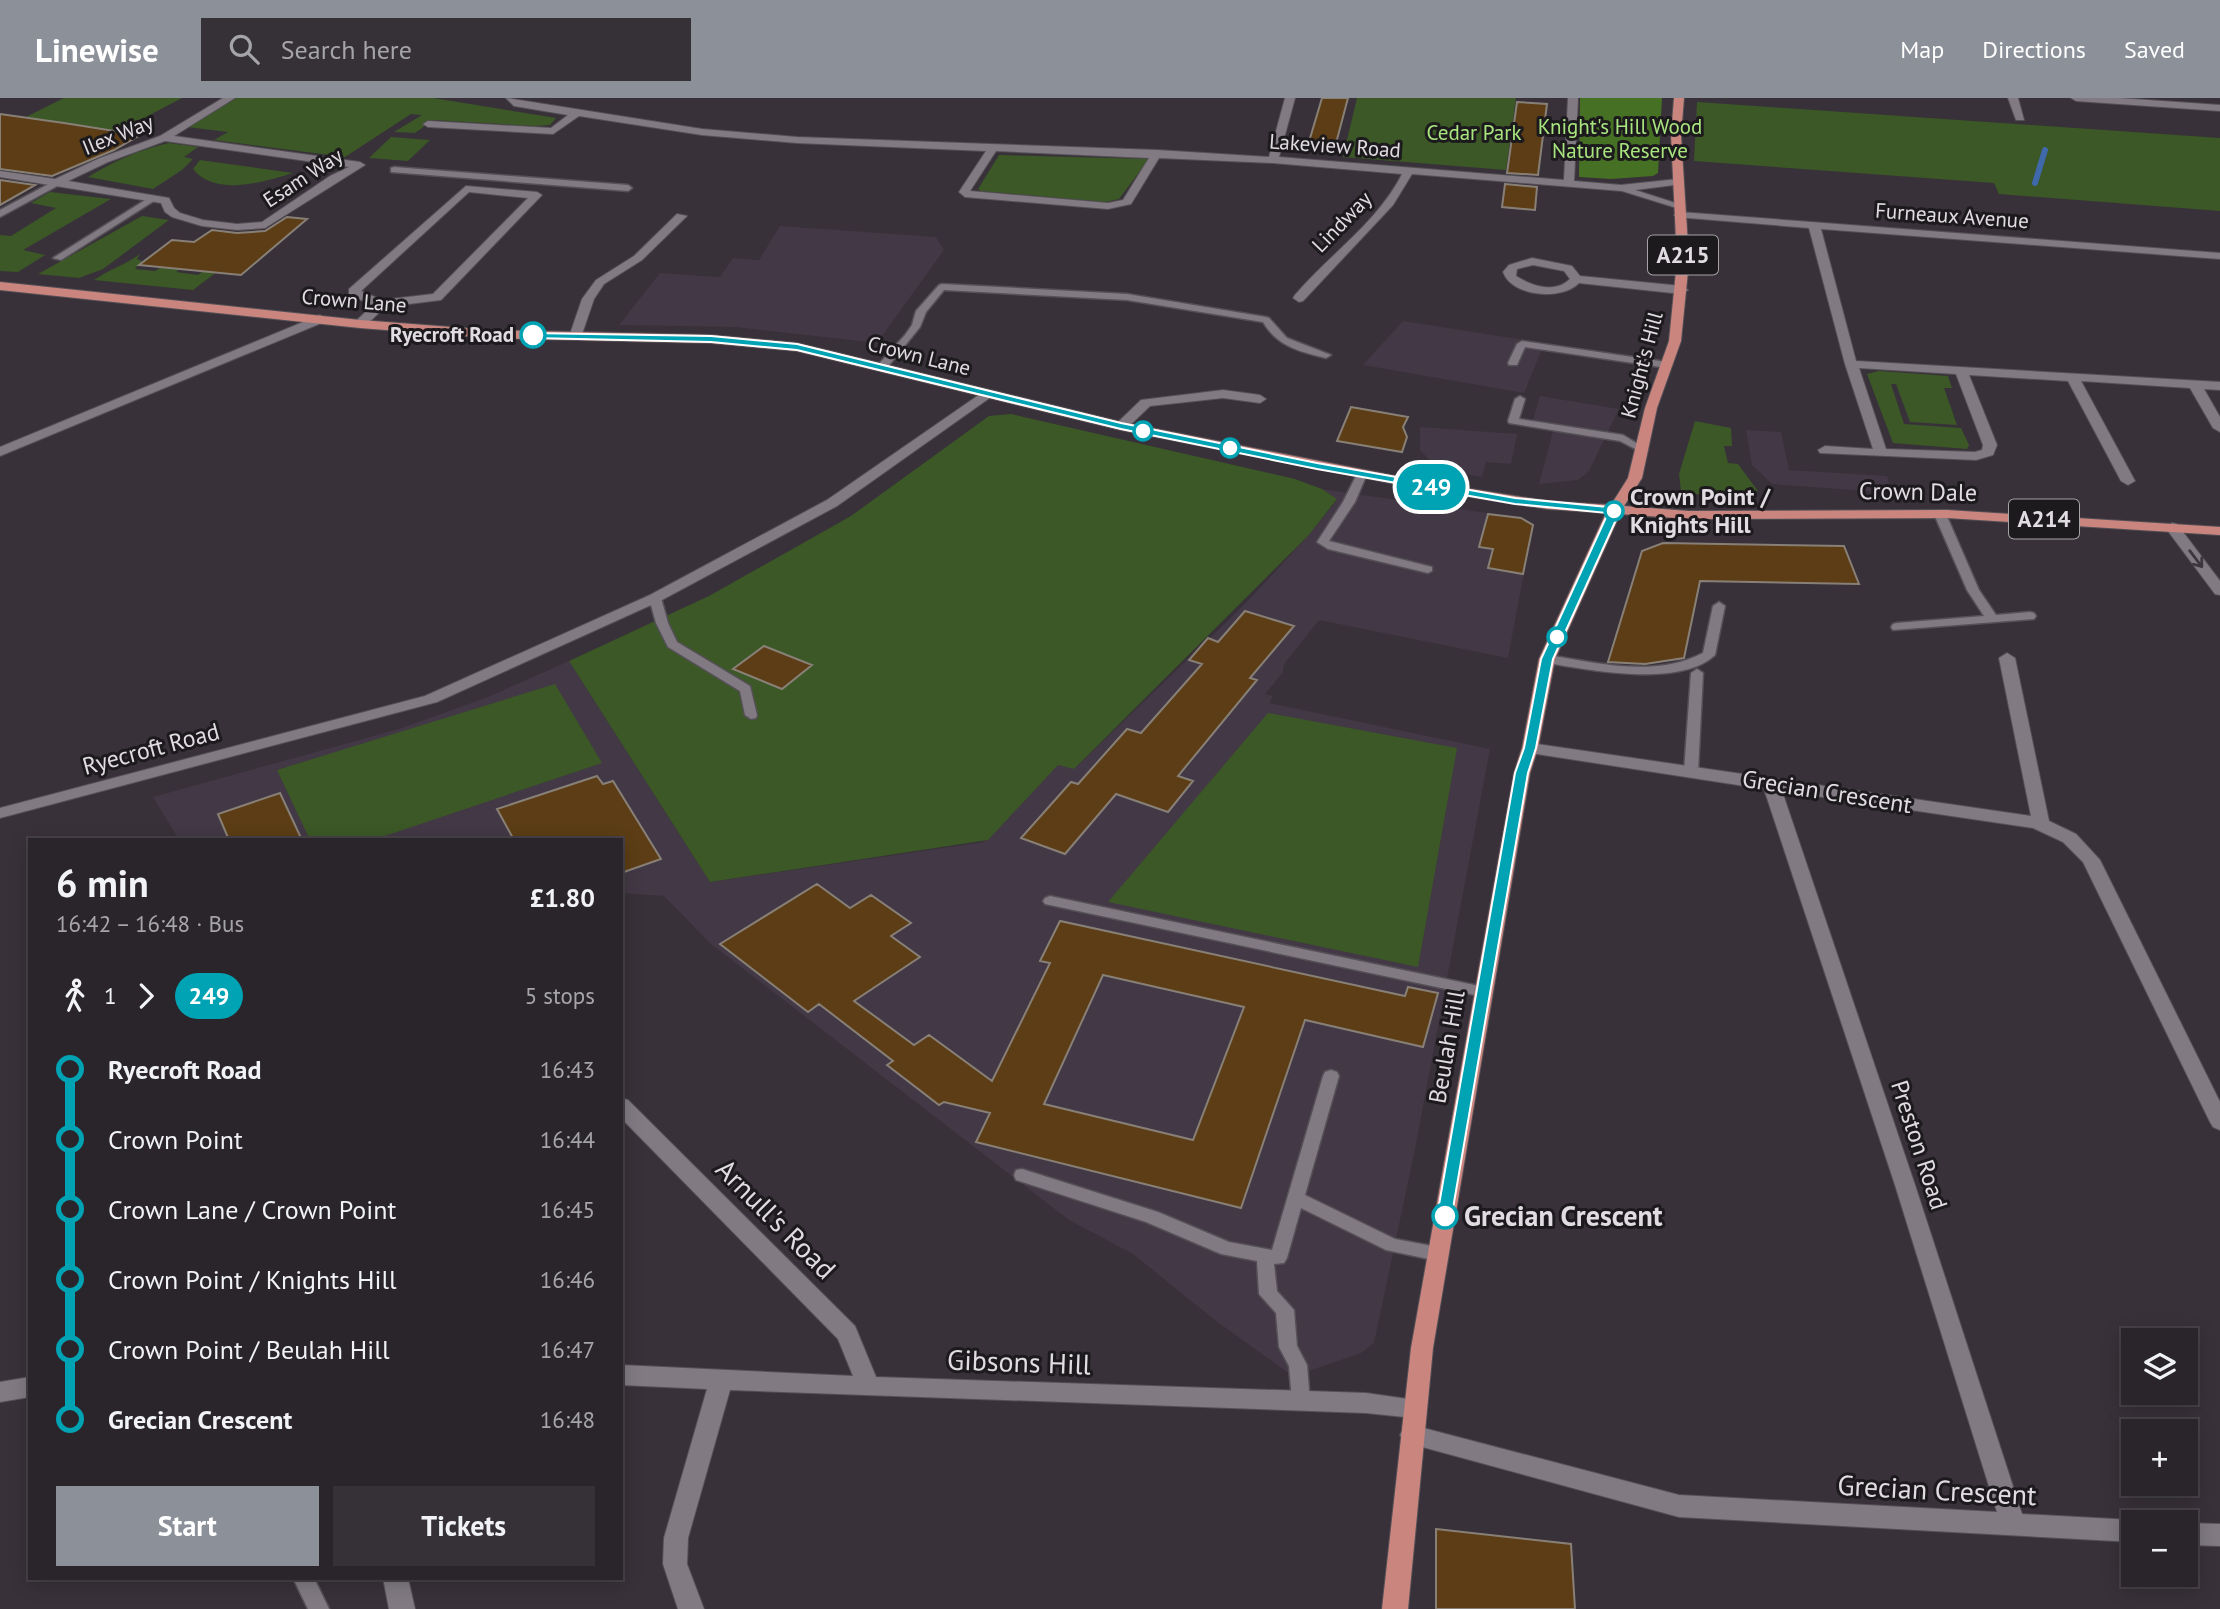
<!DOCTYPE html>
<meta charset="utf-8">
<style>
:root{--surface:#2a252b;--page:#363137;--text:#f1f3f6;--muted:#a5a5a9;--line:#464247;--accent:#8c9099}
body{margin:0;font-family:"PT Sans",sans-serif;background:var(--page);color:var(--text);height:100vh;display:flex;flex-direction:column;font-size:26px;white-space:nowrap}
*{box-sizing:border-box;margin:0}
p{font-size:23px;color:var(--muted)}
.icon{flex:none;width:38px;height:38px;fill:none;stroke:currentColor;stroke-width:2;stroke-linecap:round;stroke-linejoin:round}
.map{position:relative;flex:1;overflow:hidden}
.details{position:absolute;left:28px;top:740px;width:595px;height:742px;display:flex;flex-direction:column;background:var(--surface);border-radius:0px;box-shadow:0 4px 18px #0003,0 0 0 2px var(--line)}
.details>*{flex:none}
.badge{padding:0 14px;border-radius:23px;font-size:24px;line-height:46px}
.tools{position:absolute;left:2121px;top:1230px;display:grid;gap:14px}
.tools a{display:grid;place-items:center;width:77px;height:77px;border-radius:0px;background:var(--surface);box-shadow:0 4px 18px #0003,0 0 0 2px var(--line);font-size:35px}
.map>.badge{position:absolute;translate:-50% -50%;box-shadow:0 0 0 4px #fff}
.legs{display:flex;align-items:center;gap:10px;height:77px;padding:0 28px;font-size:23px}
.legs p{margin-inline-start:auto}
.headline{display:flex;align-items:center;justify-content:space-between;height:119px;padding:0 28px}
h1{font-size:38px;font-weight:600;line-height:52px}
.action{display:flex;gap:14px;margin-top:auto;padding:14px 28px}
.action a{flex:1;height:80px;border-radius:0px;background:var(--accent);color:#fff;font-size:28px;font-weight:600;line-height:80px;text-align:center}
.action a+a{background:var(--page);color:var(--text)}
ul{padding:0 28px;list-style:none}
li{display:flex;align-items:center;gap:24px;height:70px;font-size:26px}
li i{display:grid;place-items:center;width:10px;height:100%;margin:0 9px;background:currentColor}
li i::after{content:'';width:18px;height:18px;margin:-9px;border:5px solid;border-radius:50%;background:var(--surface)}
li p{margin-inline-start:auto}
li:first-child i{background:linear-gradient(#0000 50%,currentColor 0)}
li:last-child i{background:linear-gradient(currentColor 50%,#0000 0)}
header{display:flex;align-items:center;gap:42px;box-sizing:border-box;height:98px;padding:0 35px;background:var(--accent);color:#fff}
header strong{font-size:33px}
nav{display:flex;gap:38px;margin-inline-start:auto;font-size:24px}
.search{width:490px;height:63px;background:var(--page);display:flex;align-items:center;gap:18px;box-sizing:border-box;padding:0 24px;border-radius:0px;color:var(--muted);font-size:26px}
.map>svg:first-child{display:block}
.built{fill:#433845}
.green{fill:#3b5826}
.forest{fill:#467023}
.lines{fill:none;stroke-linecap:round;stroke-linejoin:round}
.stream{stroke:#3f69ab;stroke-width:6}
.building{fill:#5c3d15;stroke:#888077;stroke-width:2;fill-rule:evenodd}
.service-casing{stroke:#555056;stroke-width:3}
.minor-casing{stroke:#555056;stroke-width:2}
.primary-casing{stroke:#555056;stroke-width:2}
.service{fill:#817a83;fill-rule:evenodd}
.minor{fill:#817a83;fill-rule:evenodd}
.primary{fill:#ca857f;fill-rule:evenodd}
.oneway{stroke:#3b373c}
.line-1{fill:#00a3b4;stroke:#fff;stroke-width:2}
.stop-1-dot{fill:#fff;stroke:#00a3b4;stroke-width:3.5}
.labels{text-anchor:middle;stroke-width:6;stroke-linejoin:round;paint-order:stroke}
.far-park-label{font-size:21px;fill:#a9e57f;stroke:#1d1a1e}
.far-street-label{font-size:21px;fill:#e0dce1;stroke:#1d1a1e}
.far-stop-label{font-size:21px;font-weight:bold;fill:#e0dce1;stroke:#1d1a1e;text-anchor:end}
.shield{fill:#1d1a1e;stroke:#a6a2a6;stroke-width:2}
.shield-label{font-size:23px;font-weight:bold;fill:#e0dce1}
.street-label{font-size:24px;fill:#e0dce1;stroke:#1d1a1e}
.stop-label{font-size:24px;font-weight:bold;fill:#e0dce1;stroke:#1d1a1e;text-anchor:start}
.near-stop-label{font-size:28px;font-weight:bold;fill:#e0dce1;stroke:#1d1a1e;text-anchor:start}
.near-street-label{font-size:28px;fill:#e0dce1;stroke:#1d1a1e}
</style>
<header>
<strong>Linewise</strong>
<div class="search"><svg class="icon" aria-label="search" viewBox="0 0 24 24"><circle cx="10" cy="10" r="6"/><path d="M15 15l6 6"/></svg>Search here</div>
<nav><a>Map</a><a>Directions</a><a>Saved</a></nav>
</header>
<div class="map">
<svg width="2220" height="1511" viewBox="0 0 2220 1511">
<rect width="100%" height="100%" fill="#383139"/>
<path class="built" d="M 780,128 L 936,139 L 944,152 L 877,245 L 736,229 L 619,227 L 660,175 L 720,179 L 733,160 L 759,162 Z
M 1403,223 L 1640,260 L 1637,267 L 1542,251 L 1524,295 L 1363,267 Z
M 1540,298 L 1619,311 L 1589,373 L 1578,382 L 1539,386 L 1555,326 L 1533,322 Z
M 1420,329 L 1517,336 L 1511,366 L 1486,364 L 1482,379 L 1453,374 L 1434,367 L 1420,352 Z
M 1746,332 L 1781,334 L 1789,372 L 1887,378 L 1892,395 L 1772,386 L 1752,367 Z
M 1322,391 L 1521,420 L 1529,425 L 1532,432 L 1508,560 L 1319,522 L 1284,566 L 1283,574 L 1265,596 L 1273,598 L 1269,605 L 1490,651 L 1415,1051 L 1374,1245 L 1361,1255 L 1306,1274 L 1287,1274 L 1216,1223 L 1133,1156 L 1069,1122 L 711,846 L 664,798 L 621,795 L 621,742 L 179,742 L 153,699 L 399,631 L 488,599 L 569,563 L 710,784 L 984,744 L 1058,667 L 1074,671 L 1244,507 L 1308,438 L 1337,402 Z"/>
<path class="green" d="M 64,0 L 182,0 L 121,32 L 110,32 L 34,73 L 36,22 L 26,19 Z
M 237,0 L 433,0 L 556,20 L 550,27 L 534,28 L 433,22 L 415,35 L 394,34 L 422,17 L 411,16 L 345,59 L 214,42 L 228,34 L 187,29 Z
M 1357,0 L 1516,0 L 1506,72 L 1343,59 Z
M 1697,4 L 2220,40 L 2220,113 L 1999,96 L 1994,85 L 1694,63 Z
M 391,39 L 430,42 L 408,63 L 369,60 Z
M 169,45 L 198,49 L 184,59 L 193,61 L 182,72 L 153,91 L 88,79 C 114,63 139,52 169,45 Z
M 999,57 L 1149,61 L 1119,101 L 1106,104 L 981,93 L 978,91 Z
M 200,62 L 293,75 C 264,84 215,99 193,71 Z
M 50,94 L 111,101 L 23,152 L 45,157 L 18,174 L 0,173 L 0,137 L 11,138 L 56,110 L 31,105 Z
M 142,118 L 169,122 L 103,171 L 79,180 L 38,176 Z
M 140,156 L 137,161 L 142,163 L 135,171 L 155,173 L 168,165 L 185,167 L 176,174 L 198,177 L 216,163 L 230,164 L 193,192 L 94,182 C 110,171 125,167 140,156 Z
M 1879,273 L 1948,278 L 1952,290 L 1944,290 L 1957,327 L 1910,324 L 1896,286 L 1939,287 L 1891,286 L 1904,326 L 1961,330 L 1969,347 L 1967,351 L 1893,345 L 1867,276 Z
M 1011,316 L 1295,381 L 1322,391 L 1337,401 L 1308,438 L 1074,671 L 1058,667 L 988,742 L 710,784 L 569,563 L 709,498 L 851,418 L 989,318 Z
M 1695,323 L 1731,330 L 1732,348 L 1724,348 L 1728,365 L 1738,366 L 1758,393 L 1750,398 L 1692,396 L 1681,393 L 1679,376 Z
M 555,586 L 602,665 L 373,742 L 310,742 L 277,672 Z
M 1268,615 L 1457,650 L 1418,869 L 1108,804 Z"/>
<path class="forest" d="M 1580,0 L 1662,0 L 1658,75 L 1653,78 L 1611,81 L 1579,79 Z"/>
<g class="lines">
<path class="stream" d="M 2035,85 L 2045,52"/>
</g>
<path class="building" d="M 1322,0 L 1348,0 L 1335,49 L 1308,47 Z
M 1517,4 L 1547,6 L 1538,77 L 1507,75 Z
M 0,16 L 64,25 L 140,37 L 114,52 L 52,78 L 0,71 Z
M 0,82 L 35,87 L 0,107 Z
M 1505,86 L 1537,89 L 1535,112 L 1502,109 Z
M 287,119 L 307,121 L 241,177 L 139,167 L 172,142 L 194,144 L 212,132 L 237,135 L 265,133 Z
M 1351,309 L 1408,319 L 1403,329 L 1407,339 L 1402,354 L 1337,343 Z
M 1488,416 L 1521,420 L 1533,427 L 1523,476 L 1488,470 L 1493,451 L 1479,449 Z
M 1663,445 L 1844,448 L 1859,486 L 1700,483 L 1684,560 L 1645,566 L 1608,564 L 1642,453 Z
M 1245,513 L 1294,528 L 1250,580 L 1257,582 L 1178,678 L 1193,683 L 1168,714 L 1116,696 L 1065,756 L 1021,740 L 1071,684 L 1078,686 L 1127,631 L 1141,635 L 1202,566 L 1189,562 L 1208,540 L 1218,544 Z
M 764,548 L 812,567 L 782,591 L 733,571 Z
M 597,678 L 603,686 L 613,683 L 661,761 L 621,775 L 621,742 L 514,742 L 497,711 Z
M 280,695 L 302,742 L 229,742 L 218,716 Z
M 817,786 L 850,810 L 871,797 L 911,825 L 891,838 L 920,859 L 854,903 L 914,947 L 929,937 L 992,983 L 1050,865 L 1040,863 L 1060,823 L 1405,898 L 1408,889 L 1438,895 L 1423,949 L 1305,922 L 1241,1110 L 976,1044 L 990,1015 L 944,1004 L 939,1007 L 887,967 L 893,963 L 819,906 L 808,914 L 720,846 ZM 1103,877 L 1244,909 L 1193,1042 L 1044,1006 Z
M 1436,1431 L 1571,1446 L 1575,1511 L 1436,1511 Z"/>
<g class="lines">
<defs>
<path id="service" d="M 394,69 L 628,87 L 632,90 L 628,93 L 391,74 L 391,70 Z
M 56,82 L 59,83 L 59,87 L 0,119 L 0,112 Z
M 150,99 L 157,101 L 61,162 L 53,160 Z
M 942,186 L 1127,196 L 1266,219 L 1269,220 L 1287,240 L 1331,257 L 1326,260 C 1300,254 1277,248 1263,224 L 1127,202 L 944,192 L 926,214 L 920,229 L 886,271 L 878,271 L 878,267 L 905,237 L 912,227 L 916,213 L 939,187 Z
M 1522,243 L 1667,264 L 1672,267 L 1667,270 L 1525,249 L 1517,267 L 1509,267 L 1508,265 L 1517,246 Z
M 1520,298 L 1525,301 L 1519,321 L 1623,337 L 1648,352 L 1643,355 L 1620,343 L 1509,325 L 1508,323 L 1515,301 Z
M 1362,373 L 1367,376 L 1355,404 L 1329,443 L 1432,469 L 1432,473 L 1428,475 L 1328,451 L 1317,444 L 1343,404 L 1357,376 Z
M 1940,413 L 1946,416 L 1979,492 L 1996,517 L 2030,514 L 2034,515 L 2036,518 L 2034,521 L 1893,532 L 1891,529 L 1893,526 L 1897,525 L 1984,518 L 1967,492 L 1934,416 Z
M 655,496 L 661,500 L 668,525 L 677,544 L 750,588 L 757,617 L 756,620 L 751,621 L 745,617 L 740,593 L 668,549 L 656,525 L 649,500 Z
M 1719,504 L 1725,508 L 1715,557 C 1680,590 1590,572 1547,565 L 1541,561 L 1547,557 C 1598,565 1655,580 1703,555 L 1713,508 Z
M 1697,571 L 1703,575 L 1698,674 L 1691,678 L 1684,674 L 1691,575 Z
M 1050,798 L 1484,889 L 1489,890 L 1492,894 L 1489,898 L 1484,899 L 1045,806 L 1043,803 L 1045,800 Z
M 1331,972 L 1337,974 L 1339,978 L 1305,1097 L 1395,1141 L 1438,1149 L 1444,1151 L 1447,1156 L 1444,1161 L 1438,1163 L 1386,1152 L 1301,1110 L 1287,1160 L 1284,1165 L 1274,1166 L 1277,1193 L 1294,1212 L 1297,1248 L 1307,1267 L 1310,1303 L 1308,1309 L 1301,1311 L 1294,1309 L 1292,1303 L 1289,1268 L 1279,1249 L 1276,1215 L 1259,1196 L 1257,1163 L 1221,1156 L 1146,1124 L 1016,1082 L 1014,1077 L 1016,1072 L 1022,1071 L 1158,1114 L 1229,1144 L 1272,1152 L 1323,978 L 1325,974 Z
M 293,1480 L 314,1480 L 329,1511 L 308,1511 Z"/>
<path id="minor" d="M 223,0 L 235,0 L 174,38 L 360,64 L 365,67 L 265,130 L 237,132 L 202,128 L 172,119 L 165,114 L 161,105 L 0,79 L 0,73 L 55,81 L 100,60 L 160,38 ZM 165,43 L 349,69 L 330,78 L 262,124 L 237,126 L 203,122 L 180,115 L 174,110 L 169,100 L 68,83 L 108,64 Z
M 506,0 L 702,31 L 797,39 L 1157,52 L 1269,59 L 1285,0 L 1295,0 L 1279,59 L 1564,82 L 1568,0 L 1578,0 L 1574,83 L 1621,87 L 1678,81 L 1683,84 L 1682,86 L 1635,92 L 1685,108 L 1680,111 L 1622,93 L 1412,76 L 1393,107 L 1303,203 L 1299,204 L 1293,200 L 1295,197 C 1329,157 1378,124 1402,76 L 1273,65 L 1159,60 L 1131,106 L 1108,111 L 965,99 L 959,94 L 986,53 L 797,45 L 702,37 L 579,18 L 553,36 L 428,29 L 423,26 L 428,23 L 551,30 L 568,17 L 514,8 ZM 996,53 L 1149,60 L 1123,102 L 1108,105 L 970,93 Z
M 2008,0 L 2018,0 L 2024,22 L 2016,22 Z
M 2071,0 L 2119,0 L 2220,7 L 2220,13 L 2076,3 Z
M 466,88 L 537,94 L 542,97 L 441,202 L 385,209 L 364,229 L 356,229 L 356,223 L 373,207 L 349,197 L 349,191 ZM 469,94 L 528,100 L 433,196 L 382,202 L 361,193 Z
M 1680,114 L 2220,155 L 2220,161 L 1821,131 L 1856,263 L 2220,284 L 2220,292 L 2204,291 L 2220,319 L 2220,334 L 2213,330 L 2190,290 L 2081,283 L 2135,383 L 2128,387 L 2121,383 L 2068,283 L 1969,277 L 1997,347 L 1993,357 L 1976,362 L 1820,355 L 1818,352 L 1825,348 L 1873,351 L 1845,266 L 1809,130 L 1676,119 L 1674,117 ZM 1859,270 L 1956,276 L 1983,347 L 1982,352 L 1975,354 L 1886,351 Z
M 677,116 L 687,118 L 642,162 L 604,186 L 594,201 L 581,239 L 571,242 L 569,239 L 582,201 L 596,182 L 634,158 Z
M 1532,160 L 1572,168 L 1580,178 L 1682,188 L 1688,192 L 1682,196 L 1579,185 C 1562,203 1512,199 1503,174 L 1509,167 ZM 1533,167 L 1564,173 L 1570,181 C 1555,196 1532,188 1516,178 L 1517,171 Z
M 320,217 L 326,221 L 324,224 L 0,358 L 0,349 Z
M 986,292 L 992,296 L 991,299 L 837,408 L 660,503 L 437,604 L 0,720 L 0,710 L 425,598 L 650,497 L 827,402 Z
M 1223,292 L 1260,297 L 1266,301 L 1260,305 L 1223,300 L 1150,308 L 1126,331 L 1116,331 L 1114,328 L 1141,302 Z
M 2172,425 L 2177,426 L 2220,483 L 2220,497 L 2215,496 L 2165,429 Z
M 2007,555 L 2015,560 L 2049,723 L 2076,736 L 2100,762 L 2220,1004 L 2220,1032 L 2213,1029 L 2210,1024 L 2083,764 L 2063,744 L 2033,730 L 1782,693 L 1915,1087 L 2022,1416 L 2133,1422 L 2140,1424 L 2133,1424 L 2133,1444 L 1679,1419 L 1404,1344 L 1400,1337 L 1404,1330 L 1412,1327 L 1679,1397 L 1997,1414 L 1895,1087 L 1764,691 L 1530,655 L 1522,650 L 1530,645 L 2031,718 L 1999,560 Z
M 621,1000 L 628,1002 L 855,1228 L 876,1279 L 1366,1295 L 1422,1303 L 1426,1310 L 1422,1317 L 1414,1320 L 1366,1315 L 730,1292 L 688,1440 L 687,1466 L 704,1511 L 678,1511 L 663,1466 L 664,1440 L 707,1291 L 621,1287 L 621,1267 L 853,1278 L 838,1241 L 621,1020 Z
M 30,1279 L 30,1299 L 0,1304 L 0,1284 Z
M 2186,1425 L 2220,1426 L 2220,1448 L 2186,1447 Z
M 383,1480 L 408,1480 L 415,1511 L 389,1511 Z"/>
<path id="primary" d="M 1674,0 L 1684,0 L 1681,37 L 1689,163 L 1681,243 L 1657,310 L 1642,380 L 1624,408 L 1689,413 L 1947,412 L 2220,429 L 2220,437 L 1947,420 L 1689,421 L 1620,416 L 1555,561 L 1538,650 L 1530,675 L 1433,1250 L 1408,1511 L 1382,1511 L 1411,1250 L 1514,675 L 1522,650 L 1539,561 L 1606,415 L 1547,411 L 1421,391 L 1121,332 L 797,253 L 711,245 L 490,240 L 360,230 L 0,192 L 0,184 L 360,222 L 490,232 L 711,237 L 797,245 L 1121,324 L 1421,383 L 1547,403 L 1611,407 L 1628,380 L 1645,310 L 1669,243 L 1677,163 L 1671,37 Z"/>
</defs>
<use href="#service" class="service-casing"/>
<use href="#minor" class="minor-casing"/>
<use href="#primary" class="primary-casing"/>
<use href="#service" class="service"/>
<use href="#minor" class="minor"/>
<use href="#primary" class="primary"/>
</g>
<defs><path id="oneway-shaft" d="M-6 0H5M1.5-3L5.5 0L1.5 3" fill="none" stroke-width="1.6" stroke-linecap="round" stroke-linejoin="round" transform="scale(1.75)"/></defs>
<use class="oneway" href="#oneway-shaft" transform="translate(2196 461) rotate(53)"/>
<path class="line-1" d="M 530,235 L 711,238 L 797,246 L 1121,325 L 1317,365 L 1515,400 L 1618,410 L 1620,413 L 1553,561 L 1536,650 L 1528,675 L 1451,1122 L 1439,1122 L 1437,1118 L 1515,675 L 1524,650 L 1541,561 L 1608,415 L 1515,406 L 1317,371 L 1121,331 L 797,252 L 711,244 L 533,240 L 530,240 Z"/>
<g class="stop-1-dot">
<circle cx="533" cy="237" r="12"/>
<circle cx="1143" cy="333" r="9"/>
<circle cx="1230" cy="350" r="9"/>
<circle cx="1614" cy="413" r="9"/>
<circle cx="1557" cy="539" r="9"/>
<circle cx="1445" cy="1118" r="12"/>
</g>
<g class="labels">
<g class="far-park-label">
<text x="1620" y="36">Knight's Hill Wood<tspan x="1620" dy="24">Nature Reserve</tspan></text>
<text x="1474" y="42">Cedar Park</text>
</g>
<g class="far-street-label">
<text transform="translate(118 37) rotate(-22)" y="7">Ilex Way</text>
<text transform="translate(1335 48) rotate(4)" y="7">Lakeview Road</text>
<text transform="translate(303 80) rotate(-33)" y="7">Esam Way</text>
<text transform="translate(1952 118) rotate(4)" y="7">Furneaux Avenue</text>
<text transform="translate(1342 124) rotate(-46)" y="7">Lindway</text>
<text transform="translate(354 203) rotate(5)" y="7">Crown Lane</text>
<text transform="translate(919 258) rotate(14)" y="7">Crown Lane</text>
<text transform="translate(1642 267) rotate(-75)" y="7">Knight's Hill</text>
</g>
<g class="far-stop-label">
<text x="514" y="244">Ryecroft Road</text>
</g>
<g class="shield">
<rect x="1648" y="137.5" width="70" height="39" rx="5"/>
<rect x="2009" y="401.5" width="70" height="39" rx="5"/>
</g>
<g class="shield-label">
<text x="1683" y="165">A215</text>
<text x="2044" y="429">A214</text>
</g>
<g class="street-label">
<text transform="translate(1918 394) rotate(1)" y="8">Crown Dale</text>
<text transform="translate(151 651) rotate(-15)" y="8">Ryecroft Road</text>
<text transform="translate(1827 694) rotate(9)" y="8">Grecian Crescent</text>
<text transform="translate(1447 949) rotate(-80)" y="8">Beulah Hill</text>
<text transform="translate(1919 1047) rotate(72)" y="8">Preston Road</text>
</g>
<g class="stop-label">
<text x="1630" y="407">Crown Point /<tspan x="1630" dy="28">Knights Hill</tspan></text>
</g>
<g class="near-stop-label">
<text x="1464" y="1128">Grecian Crescent</text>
</g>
<g class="near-street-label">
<text transform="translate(776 1121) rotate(45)" y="10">Arnull's Road</text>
<text transform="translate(1019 1264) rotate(2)" y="10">Gibsons Hill</text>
<text transform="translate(1937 1392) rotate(3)" y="10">Grecian Crescent</text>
</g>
</g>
</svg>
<div class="tools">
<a><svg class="icon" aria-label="layers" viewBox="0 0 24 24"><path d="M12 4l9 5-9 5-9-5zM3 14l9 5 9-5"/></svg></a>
<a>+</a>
<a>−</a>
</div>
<b class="badge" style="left:1431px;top:389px;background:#00a3b4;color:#fff">249</b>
<section class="details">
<div class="headline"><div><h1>6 min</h1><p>16:42 – 16:48 · Bus</p></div><b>£1.80</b></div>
<div class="legs"><svg class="icon" aria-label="walk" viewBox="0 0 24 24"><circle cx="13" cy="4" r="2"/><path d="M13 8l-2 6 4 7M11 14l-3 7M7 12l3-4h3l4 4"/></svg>1<svg class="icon" aria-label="forward" viewBox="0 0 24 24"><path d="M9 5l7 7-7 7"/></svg><b class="badge" style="background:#00a3b4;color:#fff">249</b><p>5 stops</p></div>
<ul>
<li><i style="color:#00a3b4"></i><b>Ryecroft Road</b><p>16:43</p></li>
<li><i style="color:#00a3b4"></i><span>Crown Point</span><p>16:44</p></li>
<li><i style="color:#00a3b4"></i><span>Crown Lane / Crown Point</span><p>16:45</p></li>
<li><i style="color:#00a3b4"></i><span>Crown Point / Knights Hill</span><p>16:46</p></li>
<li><i style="color:#00a3b4"></i><span>Crown Point / Beulah Hill</span><p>16:47</p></li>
<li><i style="color:#00a3b4"></i><b>Grecian Crescent</b><p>16:48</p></li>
</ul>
<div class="action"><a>Start</a><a>Tickets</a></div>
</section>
</div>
